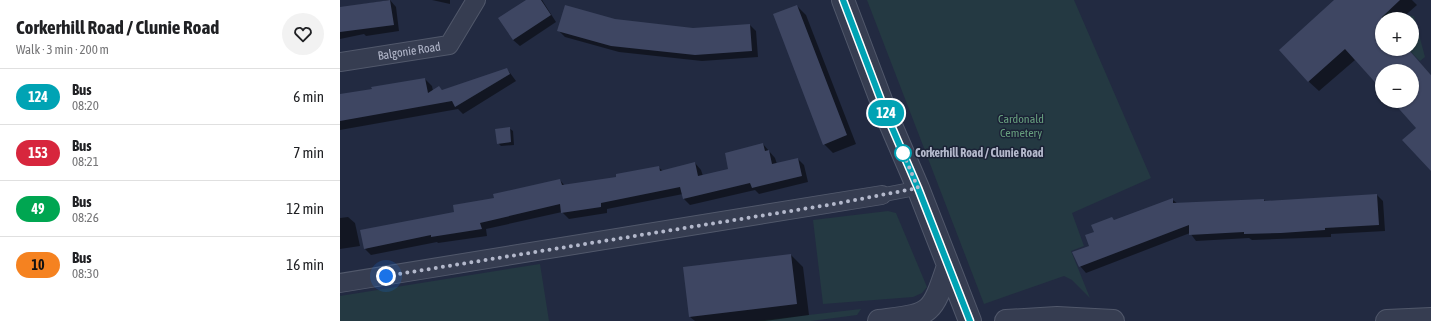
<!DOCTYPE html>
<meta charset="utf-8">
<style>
:root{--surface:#fff;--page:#f2f2f2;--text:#202124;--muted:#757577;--line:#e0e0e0}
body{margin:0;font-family:"Asap Condensed",sans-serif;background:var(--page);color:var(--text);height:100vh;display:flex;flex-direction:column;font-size:15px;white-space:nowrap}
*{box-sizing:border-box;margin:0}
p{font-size:13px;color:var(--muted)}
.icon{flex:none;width:22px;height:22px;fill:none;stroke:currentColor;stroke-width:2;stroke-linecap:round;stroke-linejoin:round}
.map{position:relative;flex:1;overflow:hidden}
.details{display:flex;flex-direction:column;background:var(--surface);width:340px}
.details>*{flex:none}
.badge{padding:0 8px;border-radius:13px;font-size:14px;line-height:26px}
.tools{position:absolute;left:1035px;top:12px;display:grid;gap:8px}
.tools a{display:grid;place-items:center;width:44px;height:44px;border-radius:50%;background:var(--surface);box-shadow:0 1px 3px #0004;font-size:20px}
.you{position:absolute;width:20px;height:20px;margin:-10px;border:3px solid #fff;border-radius:50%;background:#1a73e8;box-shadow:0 0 0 6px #1a73e833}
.map>.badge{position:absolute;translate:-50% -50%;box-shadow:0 0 0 2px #fff}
.round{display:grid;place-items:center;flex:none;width:42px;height:42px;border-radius:21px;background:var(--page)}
.overview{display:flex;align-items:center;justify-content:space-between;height:68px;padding:0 16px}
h1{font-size:19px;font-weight:700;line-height:30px}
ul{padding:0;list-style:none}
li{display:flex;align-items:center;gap:12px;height:56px;padding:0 16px;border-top:1px solid var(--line)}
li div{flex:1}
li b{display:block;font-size:15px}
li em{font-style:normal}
li .badge{min-width:44px;font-weight:700;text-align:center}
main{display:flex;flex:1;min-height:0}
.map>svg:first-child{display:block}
.green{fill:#243942}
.shadow{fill:#0007}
.building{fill:#3e4662}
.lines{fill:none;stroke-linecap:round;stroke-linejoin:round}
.pedestrian-casing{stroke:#51586b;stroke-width:15}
.minor-casing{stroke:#51586b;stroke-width:20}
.tertiary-casing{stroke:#51586b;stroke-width:24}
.pedestrian{stroke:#363d51;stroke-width:13}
.minor{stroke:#363d51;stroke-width:18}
.tertiary{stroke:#363d51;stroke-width:22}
.line-casing{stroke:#fff;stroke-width:9}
.line{stroke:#00a3b4;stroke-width:6}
.walk{stroke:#b3b8cb;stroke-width:4;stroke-dasharray:0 7.2}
.stop-dot{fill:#fff;stroke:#00a3b4;stroke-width:2}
.labels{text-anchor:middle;stroke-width:3;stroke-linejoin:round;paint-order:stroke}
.street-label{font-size:12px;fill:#b3b8cb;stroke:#1b2236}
.park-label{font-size:12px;fill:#679f7e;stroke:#1b2236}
.stop-label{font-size:12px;font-weight:bold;fill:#b3b8cb;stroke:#1b2236;text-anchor:start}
</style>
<main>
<section class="details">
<div class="overview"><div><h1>Corkerhill Road / Clunie Road</h1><p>Walk · 3 min · 200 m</p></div><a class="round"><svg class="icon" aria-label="heart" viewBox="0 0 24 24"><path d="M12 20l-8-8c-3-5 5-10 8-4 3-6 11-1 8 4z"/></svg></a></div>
<ul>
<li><span class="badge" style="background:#00a3b4;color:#fff">124</span><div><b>Bus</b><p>08:20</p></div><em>6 min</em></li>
<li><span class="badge" style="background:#d7263d;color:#fff">153</span><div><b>Bus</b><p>08:21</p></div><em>7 min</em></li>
<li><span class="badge" style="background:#00a651;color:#fff">49</span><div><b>Bus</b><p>08:26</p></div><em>12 min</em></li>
<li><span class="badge" style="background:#f58220;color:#111">10</span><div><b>Bus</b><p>08:30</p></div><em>16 min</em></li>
</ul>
</section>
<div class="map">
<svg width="1091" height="321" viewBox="0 0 1091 321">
<rect width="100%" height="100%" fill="#222a41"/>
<path class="green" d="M 527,0 L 734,0 L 811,178 L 732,213 L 744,246 L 731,251 L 750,298 L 732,280 L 724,276 L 644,304 Z
M 1047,8 L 1051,13 L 1074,16 L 1085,57 L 1080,61 L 1068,49 L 1072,49 L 1072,19 L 1042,19 L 1038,16 Z
M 548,211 L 556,213 L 587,287 L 582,293 L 573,297 L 483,304 L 473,220 Z
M 200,264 L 209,321 L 0,321 L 0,296 Z
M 521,309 L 517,315 L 471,321 L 416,321 Z"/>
<path class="shadow" d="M 50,0 L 56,7 L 59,31 L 26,36 L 24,34 L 0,39 L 0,8 Z
M 92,0 L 110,0 L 110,4 Z
M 188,0 L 202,0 L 216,22 L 180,46 L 173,40 Z
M 995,0 L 1072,0 L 1077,5 L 1061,19 L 1042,19 L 1042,49 L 1067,49 L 1091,75 L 1091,170 L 1077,128 L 1053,101 L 1072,101 L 1072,71 L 1042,71 L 1042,89 L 1015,60 L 979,91 L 968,81 Z
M 457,6 L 466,15 L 516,144 L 493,153 L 484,144 Z
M 410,25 L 416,31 L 418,57 L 362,61 L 279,52 L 225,37 L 219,31 L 353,29 Z
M 167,69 L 176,81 L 123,114 L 118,109 L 0,130 L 0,95 L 33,90 L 85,79 L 92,86 L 93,91 L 99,87 L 103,91 Z
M 169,128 L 173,131 L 174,145 L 161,146 L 158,143 Z
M 423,144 L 435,158 L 437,164 L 458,159 L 464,165 L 468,182 L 419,194 L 415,190 L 350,205 L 344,199 L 343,194 L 267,209 L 267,213 L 229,219 L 222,212 L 146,229 L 147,236 L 98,243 L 97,242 L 31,255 L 25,249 L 115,213 L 220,180 L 225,186 L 277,178 L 318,167 L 323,171 L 355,163 L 361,170 L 363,176 L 389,170 Z
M 1037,195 L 1043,201 L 1045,231 L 991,234 L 991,237 L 912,240 L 909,238 L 856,241 L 850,233 L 746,273 L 740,266 L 755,233 L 772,218 L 775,221 L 833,200 L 838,204 L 924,200 L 926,202 Z
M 8,217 L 15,223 L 20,246 L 0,249 L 0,218 Z
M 451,255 L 463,267 L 469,315 L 425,321 L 355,321 L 350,317 Z"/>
<path class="building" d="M 50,0 L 54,25 L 0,32 L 0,7 Z
M 186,0 L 201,0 L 211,15 L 173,40 L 158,18 Z
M 994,0 L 1060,0 L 1042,17 L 1042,49 L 1068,49 L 1091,75 L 1091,171 L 1062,140 L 1076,128 L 1052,101 L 1072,101 L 1072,71 L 1042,71 L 1042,90 L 1005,49 L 968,82 L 939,50 Z
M 225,5 L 275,19 L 353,28 L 410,24 L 412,51 L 355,55 L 271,46 L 217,31 Z
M 457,5 L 507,135 L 483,145 L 433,14 Z
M 167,68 L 170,74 L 115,107 L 112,101 L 0,121 L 0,94 L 32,89 L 31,87 L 85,78 L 88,93 L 99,86 L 102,90 Z
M 170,127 L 171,142 L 157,144 L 155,129 Z
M 423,143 L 425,151 L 429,150 L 432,164 L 458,158 L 462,176 L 412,188 L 410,183 L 343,199 L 340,187 L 261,203 L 261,207 L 221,213 L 220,204 L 140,223 L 142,229 L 91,237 L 91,235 L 24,249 L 20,230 L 114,212 L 113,205 L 154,198 L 153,194 L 220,179 L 222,185 L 276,177 L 276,174 L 319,166 L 320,171 L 355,162 L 358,176 L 388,169 L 385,153 Z
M 1037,194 L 1039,225 L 985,228 L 985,230 L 941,233 L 904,234 L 904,232 L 849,235 L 849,225 L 739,267 L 732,252 L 749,246 L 745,235 L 754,232 L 751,225 L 772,217 L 774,220 L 833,198 L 833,203 L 924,199 L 924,201 Z
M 451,254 L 457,304 L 349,317 L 343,267 Z"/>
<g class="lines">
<defs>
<path id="pedestrian" d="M 542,195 L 578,188"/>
<g id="minor">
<path id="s1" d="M 0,62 L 109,45 L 136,0"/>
<path d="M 0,283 L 542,195"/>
</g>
<path id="tertiary" d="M 503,0 L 547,116 L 578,188 L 630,321
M 539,321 C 591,314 591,317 608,266
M 666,321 L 717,318 L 773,321
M 1047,321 L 1091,319"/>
</defs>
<use href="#pedestrian" class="pedestrian-casing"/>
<use href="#minor" class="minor-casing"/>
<use href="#tertiary" class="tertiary-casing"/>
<use href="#pedestrian" class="pedestrian"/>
<use href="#minor" class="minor"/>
<use href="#tertiary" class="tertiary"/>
</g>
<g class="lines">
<defs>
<path id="line" d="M 503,0 L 547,116 L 578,188 L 630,321"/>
</defs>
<use href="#line" class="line-casing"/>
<use href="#line" class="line"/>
<path class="walk" d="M 46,276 L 494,204 L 578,188 L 563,153"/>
</g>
<circle class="stop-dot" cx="563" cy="153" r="8"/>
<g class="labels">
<g class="street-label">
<text dy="4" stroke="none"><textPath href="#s1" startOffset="70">Balgonie Road</textPath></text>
</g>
<g class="park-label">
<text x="681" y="123">Cardonald<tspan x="681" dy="14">Cemetery</tspan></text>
</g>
<g class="stop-label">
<text x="575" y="157">Corkerhill Road / Clunie Road</text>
</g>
</g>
</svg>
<div class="tools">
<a>+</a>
<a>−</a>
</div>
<div class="you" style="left:46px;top:276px"></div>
<b class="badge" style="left:546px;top:113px;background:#00a3b4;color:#fff">124</b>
</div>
</main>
